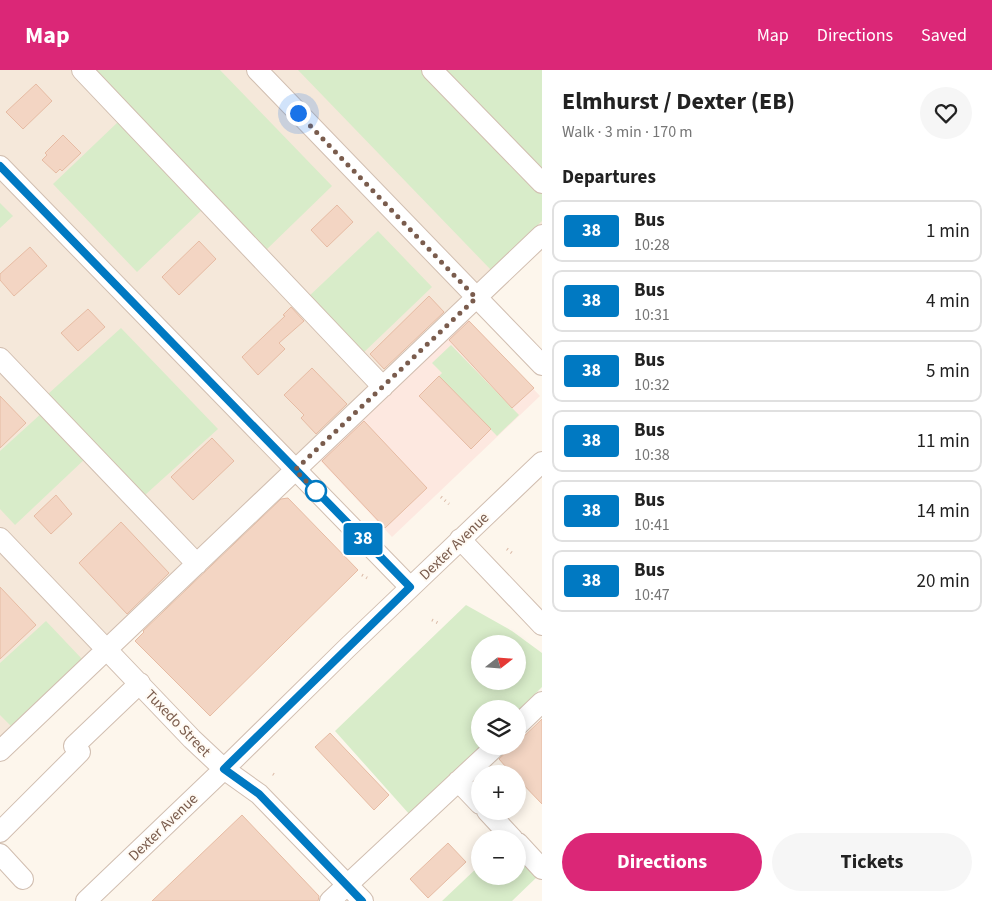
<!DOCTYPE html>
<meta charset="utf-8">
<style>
:root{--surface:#fff;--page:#f6f6f6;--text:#222;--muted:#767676;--line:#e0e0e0;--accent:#db2777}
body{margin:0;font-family:"Source Sans 3",sans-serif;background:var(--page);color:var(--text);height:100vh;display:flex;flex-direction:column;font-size:19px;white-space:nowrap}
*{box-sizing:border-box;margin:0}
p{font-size:16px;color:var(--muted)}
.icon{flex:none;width:28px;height:28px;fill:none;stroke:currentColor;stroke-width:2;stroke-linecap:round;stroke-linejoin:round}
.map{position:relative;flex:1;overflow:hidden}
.side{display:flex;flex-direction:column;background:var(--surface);width:450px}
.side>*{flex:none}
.badge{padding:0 10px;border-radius:4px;font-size:18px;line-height:32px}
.needle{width:32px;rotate:73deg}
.tools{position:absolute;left:471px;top:565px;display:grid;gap:10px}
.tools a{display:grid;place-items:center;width:55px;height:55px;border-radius:50%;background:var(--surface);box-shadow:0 2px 12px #0003;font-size:25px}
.you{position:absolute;width:25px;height:25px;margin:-12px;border:4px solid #fff;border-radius:50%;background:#1a73e8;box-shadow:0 0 0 8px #1a73e833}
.map>.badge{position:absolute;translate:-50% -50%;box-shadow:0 0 0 2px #fff}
h2{padding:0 20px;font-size:19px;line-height:45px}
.round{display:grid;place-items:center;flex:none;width:52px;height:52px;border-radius:26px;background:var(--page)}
.overview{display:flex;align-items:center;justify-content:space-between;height:85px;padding:0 20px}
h1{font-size:24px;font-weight:700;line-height:38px}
.primary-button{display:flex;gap:10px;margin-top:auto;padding:10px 20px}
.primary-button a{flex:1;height:58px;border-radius:30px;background:var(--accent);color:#fff;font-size:20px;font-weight:700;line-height:58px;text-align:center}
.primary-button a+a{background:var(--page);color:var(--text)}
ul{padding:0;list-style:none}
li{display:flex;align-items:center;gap:15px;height:62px;margin:0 10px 8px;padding:0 10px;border:2px solid var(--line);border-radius:10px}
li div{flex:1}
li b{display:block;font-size:19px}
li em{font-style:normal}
li .badge{min-width:55px;font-weight:700;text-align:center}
header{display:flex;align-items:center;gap:30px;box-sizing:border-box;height:70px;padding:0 25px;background:var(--accent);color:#fff}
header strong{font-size:24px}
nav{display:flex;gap:28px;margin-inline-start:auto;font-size:18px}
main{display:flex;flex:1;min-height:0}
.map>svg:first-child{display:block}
.residential{fill:#f5e8da}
.commercial{fill:#fde8e0}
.green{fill:#d8ecc9;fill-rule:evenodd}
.building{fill:#f3d5c3;stroke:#e6bba3}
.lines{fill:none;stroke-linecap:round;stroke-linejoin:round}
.minor-casing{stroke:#d1beb0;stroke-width:22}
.path{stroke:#d9b8a5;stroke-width:3;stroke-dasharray:1 4;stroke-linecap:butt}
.minor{stroke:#fff;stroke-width:20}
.line-casing{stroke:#fff;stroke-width:11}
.line{stroke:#0079c2;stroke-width:8}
.walk{stroke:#7a5c4d;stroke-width:5;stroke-dasharray:0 9}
.stop-dot{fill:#fff;stroke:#0079c2;stroke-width:2.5}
.labels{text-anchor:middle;stroke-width:4;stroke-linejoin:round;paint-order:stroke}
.street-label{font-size:15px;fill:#7a5c4d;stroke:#fffaf3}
</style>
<header>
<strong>Map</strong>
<nav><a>Map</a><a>Directions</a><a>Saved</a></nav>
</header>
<main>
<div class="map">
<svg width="542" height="831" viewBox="0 0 542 831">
<rect width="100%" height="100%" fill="#fdf6ec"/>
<path class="residential" d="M 0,0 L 542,0 L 542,174 L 0,690 Z"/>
<path class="commercial" d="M 465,246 L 540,326 L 392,467 L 316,386 Z"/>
<path class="green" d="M 89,0 L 220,0 L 332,116 L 264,182 Z
M 298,0 L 423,0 L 542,123 L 542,151 L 491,200 Z
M 445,0 L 542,0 L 542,99 Z
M 119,51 L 203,139 L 137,202 L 53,114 Z
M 0,133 L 13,146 L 0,158 Z
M 378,161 L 432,217 L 361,285 L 307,228 Z
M 121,258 L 218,359 L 145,425 L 48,324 Z
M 451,275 L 519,345 L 497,366 L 439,306 L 442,303 L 432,293 Z
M 43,342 L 87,387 L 15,455 L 0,439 L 0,381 Z
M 466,535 L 512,561 L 542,583 L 542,617 L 518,641 L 518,639 L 480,639 L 481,676 L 410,745 L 335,661 ZM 480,574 L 518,574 L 518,611 L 480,611 Z
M 46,551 L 82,589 L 11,656 L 0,645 L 0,593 Z
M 518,785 L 538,806 L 512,831 L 442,831 L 480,795 L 480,806 L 518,806 Z"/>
<path class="building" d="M 36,14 L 52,31 L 23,59 L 6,42 Z
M 63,65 L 81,83 L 62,101 L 60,99 L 56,103 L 42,90 L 47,85 L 45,83 Z
M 337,135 L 353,152 L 327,177 L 311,160 Z
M 199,171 L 216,189 L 179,225 L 162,207 Z
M 30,177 L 47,196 L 14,226 L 0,210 L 0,204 Z
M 429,226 L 444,242 L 384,299 L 370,284 Z
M 291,237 L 304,251 L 279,273 L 285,279 L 258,305 L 242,287 L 285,246 L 283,245 Z
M 88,239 L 105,257 L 78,281 L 61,263 Z
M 469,251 L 534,318 L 512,338 L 449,270 Z
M 312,298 L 347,334 L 316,364 L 301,348 L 304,345 L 284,325 Z
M 439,306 L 491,359 L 471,379 L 419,326 Z
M 0,326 L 26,353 L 0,378 Z
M 364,351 L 427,418 L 385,458 L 322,391 Z
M 212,368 L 234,391 L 193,430 L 171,407 Z
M 56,425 L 72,444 L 51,464 L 34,446 Z
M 288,428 L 358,500 L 210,646 L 135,571 L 144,562 L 143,561 L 281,429 Z
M 121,452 L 169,503 L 127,544 L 79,493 Z
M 0,517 L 36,555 L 0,589 Z
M 542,649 L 542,734 L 518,709 L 518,704 L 512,704 L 499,689 L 513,676 L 518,676 L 518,672 Z
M 330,663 L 389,725 L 374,740 L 315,677 Z
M 242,745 L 319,826 L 318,831 L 152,831 Z
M 448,773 L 466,792 L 428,828 L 410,809 Z"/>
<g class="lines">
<defs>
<path id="minor" d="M 82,0 L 383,317
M 257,0 L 542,295
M 432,0 L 542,113
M 0,96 L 410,517
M 0,288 L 197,494
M 0,468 L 192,669 L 224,699 L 259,724 L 363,831
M 460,469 L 542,555
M 518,655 L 542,632
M 0,681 L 542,165
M 458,711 L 480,734
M 487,741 L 513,769
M 0,762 L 80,682 L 74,676 L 140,613
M 518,773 L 542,799
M 0,784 L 23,809
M 86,831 L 224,699 L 346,579 L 542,392
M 330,831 L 496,676"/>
</defs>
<use href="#minor" class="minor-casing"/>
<path class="path" d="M 441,427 L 449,434
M 507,479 L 512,483
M 362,505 L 367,508
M 432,550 L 438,553
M 273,704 L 276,706"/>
<use href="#minor" class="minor"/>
</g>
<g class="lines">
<defs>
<path id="line" d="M 0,96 L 410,517 L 224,699 L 259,724 L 362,831"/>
</defs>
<use href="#line" class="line-casing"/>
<use href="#line" class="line"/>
<path class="walk" d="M 298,43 L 476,228 L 295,400 L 316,421"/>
</g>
<circle class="stop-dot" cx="316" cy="421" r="10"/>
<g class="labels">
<g class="street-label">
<text transform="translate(454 476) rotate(-44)" y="5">Dexter Avenue</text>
<text transform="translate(178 653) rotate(46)" y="5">Tuxedo Street</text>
<text transform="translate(163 757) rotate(-44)" y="5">Dexter Avenue</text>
</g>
</g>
</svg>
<div class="tools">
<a><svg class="needle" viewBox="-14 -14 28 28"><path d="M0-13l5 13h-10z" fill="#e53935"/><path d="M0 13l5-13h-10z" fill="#767676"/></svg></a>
<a><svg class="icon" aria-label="layers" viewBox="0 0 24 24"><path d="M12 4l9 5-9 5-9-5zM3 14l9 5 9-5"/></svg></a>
<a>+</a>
<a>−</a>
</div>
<div class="you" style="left:298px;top:43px"></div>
<b class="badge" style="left:363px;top:469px;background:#0079c2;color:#fff">38</b>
</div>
<section class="side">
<div class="overview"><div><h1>Elmhurst / Dexter (EB)</h1><p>Walk · 3 min · 170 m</p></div><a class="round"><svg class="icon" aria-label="heart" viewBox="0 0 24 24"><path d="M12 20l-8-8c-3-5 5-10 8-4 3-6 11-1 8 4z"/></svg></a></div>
<h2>Departures</h2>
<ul>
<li><span class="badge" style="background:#0079c2;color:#fff">38</span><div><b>Bus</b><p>10:28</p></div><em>1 min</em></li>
<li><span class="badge" style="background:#0079c2;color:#fff">38</span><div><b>Bus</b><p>10:31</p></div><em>4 min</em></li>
<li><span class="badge" style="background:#0079c2;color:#fff">38</span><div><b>Bus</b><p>10:32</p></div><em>5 min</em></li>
<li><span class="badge" style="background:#0079c2;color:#fff">38</span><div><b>Bus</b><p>10:38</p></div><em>11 min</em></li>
<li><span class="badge" style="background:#0079c2;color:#fff">38</span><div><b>Bus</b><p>10:41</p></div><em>14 min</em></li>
<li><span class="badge" style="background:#0079c2;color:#fff">38</span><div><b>Bus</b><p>10:47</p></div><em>20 min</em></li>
</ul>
<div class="primary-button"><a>Directions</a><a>Tickets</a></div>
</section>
</main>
